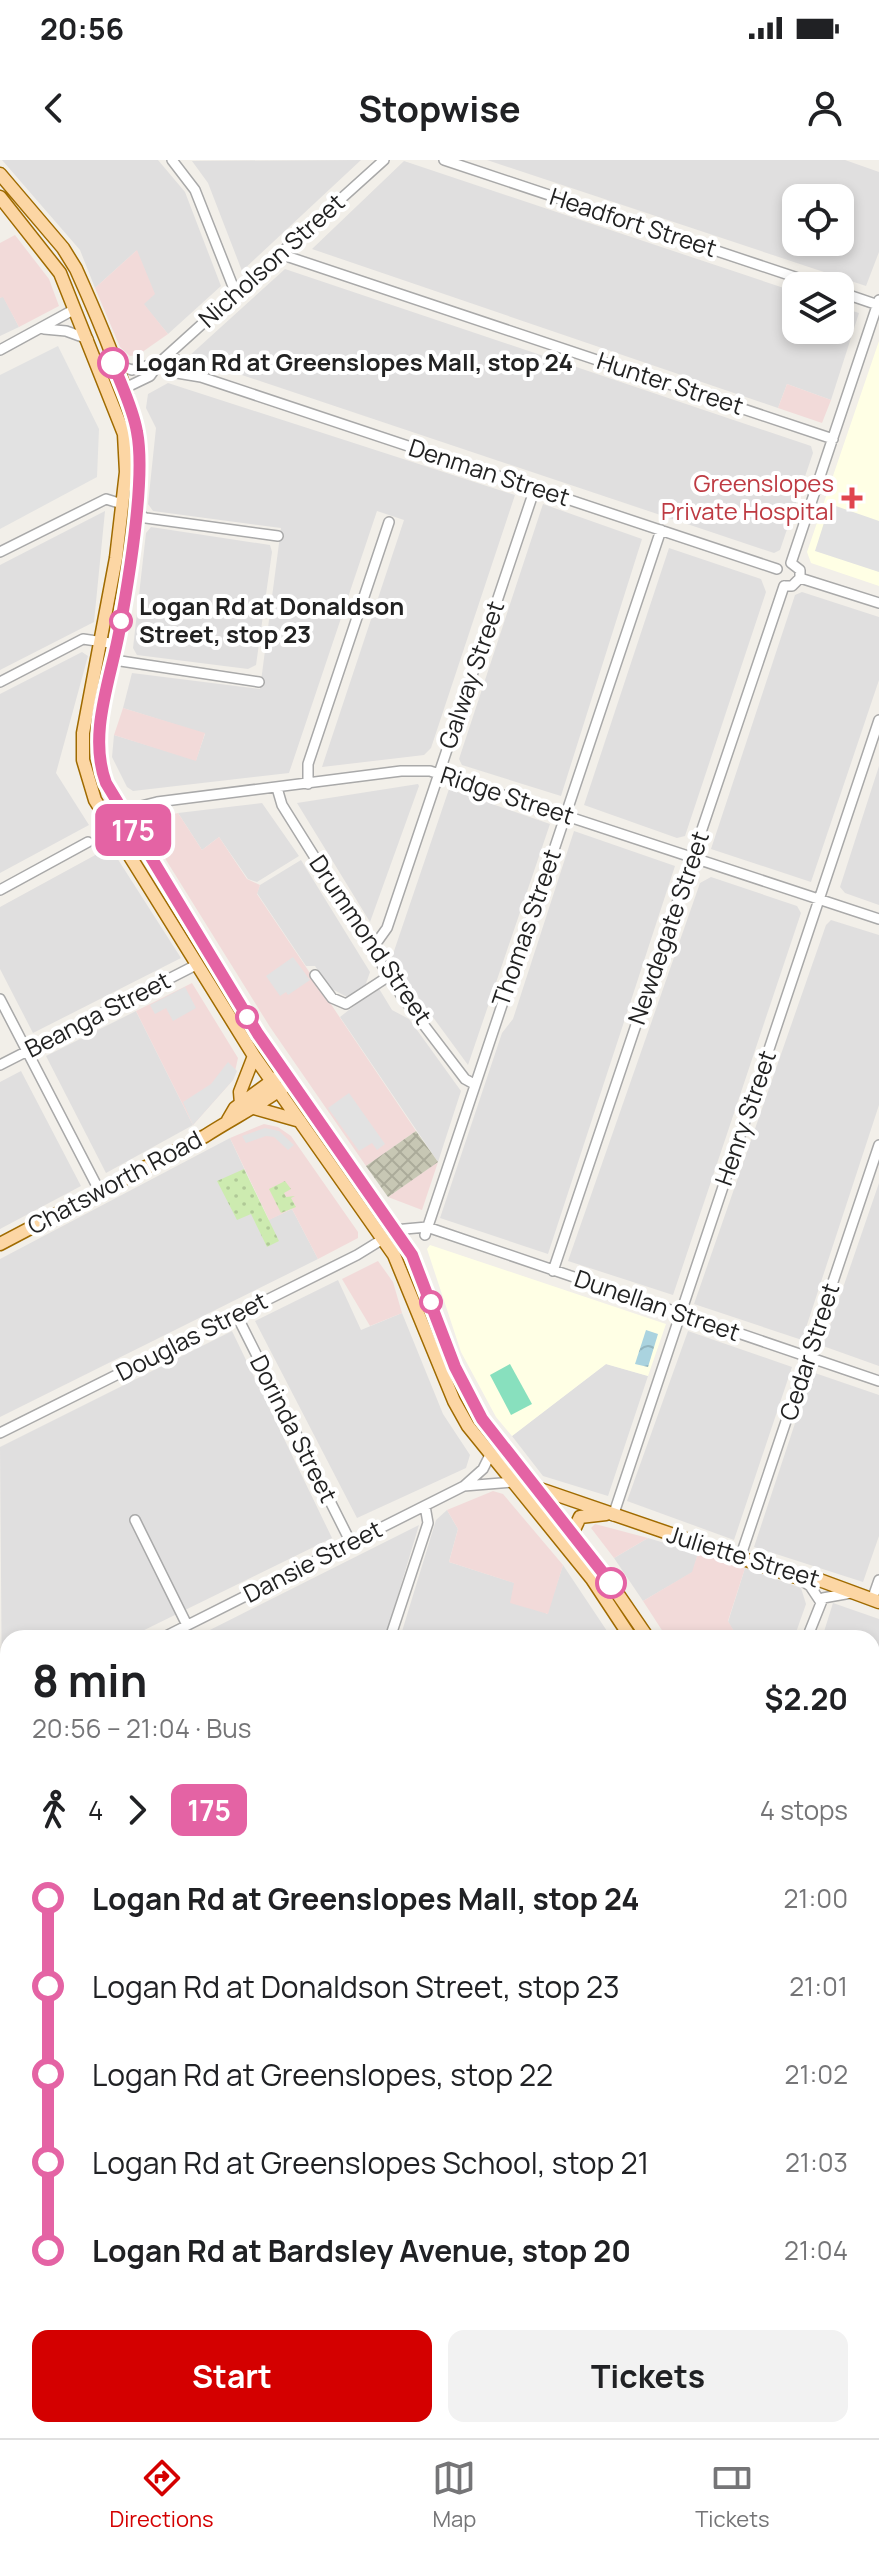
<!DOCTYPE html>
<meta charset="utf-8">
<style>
:root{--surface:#fff;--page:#f2f2f2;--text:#202124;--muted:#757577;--line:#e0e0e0;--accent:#d40000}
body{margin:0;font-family:Manrope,sans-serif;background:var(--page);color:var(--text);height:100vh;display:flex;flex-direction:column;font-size:30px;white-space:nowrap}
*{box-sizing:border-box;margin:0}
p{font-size:26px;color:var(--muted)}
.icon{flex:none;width:44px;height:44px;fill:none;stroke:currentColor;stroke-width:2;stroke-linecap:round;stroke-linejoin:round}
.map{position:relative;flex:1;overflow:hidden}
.drawer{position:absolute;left:0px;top:1470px;width:880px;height:808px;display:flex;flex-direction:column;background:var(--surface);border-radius:24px 24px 0 0;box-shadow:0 4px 12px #0003}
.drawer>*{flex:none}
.badge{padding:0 16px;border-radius:12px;font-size:28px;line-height:52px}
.buttons{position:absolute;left:782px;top:24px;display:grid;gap:16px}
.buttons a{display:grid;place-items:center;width:72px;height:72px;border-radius:16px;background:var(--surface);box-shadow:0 4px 12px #0003;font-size:40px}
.map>.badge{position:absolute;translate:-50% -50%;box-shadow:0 0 0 4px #fff}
.legs{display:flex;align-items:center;gap:12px;height:88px;padding:0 32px;font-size:26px}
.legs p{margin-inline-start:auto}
.headline{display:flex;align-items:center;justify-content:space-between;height:136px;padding:0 32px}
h1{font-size:44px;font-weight:700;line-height:60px}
.action{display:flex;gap:16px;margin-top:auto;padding:16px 32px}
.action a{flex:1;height:92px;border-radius:16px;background:var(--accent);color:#fff;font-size:32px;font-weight:700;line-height:92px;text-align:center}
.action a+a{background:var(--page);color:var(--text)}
ul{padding:0 32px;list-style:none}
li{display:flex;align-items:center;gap:28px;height:88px;font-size:30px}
li i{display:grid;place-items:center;width:12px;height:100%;margin:0 10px;background:currentColor}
li i::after{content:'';width:20px;height:20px;margin:-10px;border:6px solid;border-radius:50%;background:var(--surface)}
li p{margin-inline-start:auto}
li:first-child i{background:linear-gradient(#0000 50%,currentColor 0)}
li:last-child i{background:linear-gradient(currentColor 50%,#0000 0)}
.status{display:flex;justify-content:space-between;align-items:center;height:56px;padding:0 40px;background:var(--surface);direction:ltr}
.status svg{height:22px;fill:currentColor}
header{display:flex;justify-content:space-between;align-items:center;height:104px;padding:0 32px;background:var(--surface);font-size:36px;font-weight:700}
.tab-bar{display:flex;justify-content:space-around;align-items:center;height:112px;border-top:2px solid var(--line);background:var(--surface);font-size:22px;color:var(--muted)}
.tab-bar a{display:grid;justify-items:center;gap:4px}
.tab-bar .active{color:var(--accent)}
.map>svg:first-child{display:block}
.residential{fill:#e0dfdf;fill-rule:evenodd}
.commercial{fill:#f2dad9}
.education{fill:#ffffe5}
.construction{fill:url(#construction-cross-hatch)}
.grass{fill:url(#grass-dots)}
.pitch{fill:#88e0be}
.parking{fill:#e2e2e2}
.water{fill:url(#water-waves)}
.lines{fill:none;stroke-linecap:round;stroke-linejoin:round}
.minor-casing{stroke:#a9a9a9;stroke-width:12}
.major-casing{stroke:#a06b00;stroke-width:15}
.minor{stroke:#fff;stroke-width:9}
.major{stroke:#fcd6a4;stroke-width:12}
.line-1-casing{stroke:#fff;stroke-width:18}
.line-1{stroke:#e463a4;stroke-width:12}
.stop-1-dot{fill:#fff;stroke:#e463a4;stroke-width:4}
.health-dot{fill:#e0444e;stroke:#fff;stroke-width:3}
.labels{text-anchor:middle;stroke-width:8;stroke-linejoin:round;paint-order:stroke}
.street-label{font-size:24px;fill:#222;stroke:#fff}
.stop-label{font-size:24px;font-weight:bold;fill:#222;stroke:#fff;text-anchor:start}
.health-label{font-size:24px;fill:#be3a42;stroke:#fff;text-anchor:end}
</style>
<div class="status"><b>20:56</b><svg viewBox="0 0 49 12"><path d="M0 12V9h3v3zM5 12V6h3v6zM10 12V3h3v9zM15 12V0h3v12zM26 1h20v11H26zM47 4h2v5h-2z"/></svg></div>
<header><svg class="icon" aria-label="back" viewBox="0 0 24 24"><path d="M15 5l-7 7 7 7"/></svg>Stopwise<svg class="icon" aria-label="person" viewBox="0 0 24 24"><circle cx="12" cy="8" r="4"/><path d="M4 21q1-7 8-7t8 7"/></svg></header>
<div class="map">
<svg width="879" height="2278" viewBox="0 0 879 2278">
<defs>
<pattern id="construction-cross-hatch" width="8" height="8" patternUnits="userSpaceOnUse" patternTransform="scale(2)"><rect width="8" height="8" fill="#c7c7b4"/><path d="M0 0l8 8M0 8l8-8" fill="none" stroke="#abab9a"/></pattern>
<pattern id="grass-dots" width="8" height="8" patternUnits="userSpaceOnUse" patternTransform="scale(2)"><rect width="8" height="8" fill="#cdebb0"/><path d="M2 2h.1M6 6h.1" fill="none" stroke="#b0c997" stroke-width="1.8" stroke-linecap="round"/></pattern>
<pattern id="water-waves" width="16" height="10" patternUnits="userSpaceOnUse" patternTransform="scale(2)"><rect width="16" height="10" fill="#aad3df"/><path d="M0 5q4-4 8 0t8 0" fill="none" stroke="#92b5bf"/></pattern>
</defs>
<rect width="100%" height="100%" fill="#f2efe9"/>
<path class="residential" d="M 2,0 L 158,0 L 185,32 L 221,126 L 168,174 L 143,144 L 136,91 L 95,128 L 80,90 Z
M 361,0 L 242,111 L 208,23 L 192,1 Z
M 487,0 L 845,0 L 879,12 L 879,92 L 866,126 ZM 840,38 L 840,82 L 796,82 L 796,38 Z
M 404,1 L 796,132 L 796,170 L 840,170 L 840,147 L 859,153 L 831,240 L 787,224 L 778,248 L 312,89 Z
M 285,109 L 811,286 L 813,293 L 780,390 L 774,393 L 188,197 Z
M 3,136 L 19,167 L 0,176 L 0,138 Z
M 168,223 L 515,335 L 431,588 L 424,595 L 322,607 L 404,360 L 377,351 L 289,613 L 133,631 L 127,627 L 112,597 L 114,575 L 196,600 L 205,574 L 123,548 L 132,513 L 260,529 L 281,368 L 153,351 L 148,344 L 156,268 L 146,248 L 148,234 Z
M 543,344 L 642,379 L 561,636 L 462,605 L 459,599 Z
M 105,351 L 94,462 L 0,510 L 0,405 Z
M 151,367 L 270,385 L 272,392 L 256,505 L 248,509 L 137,495 L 133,488 L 146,373 Z
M 669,388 L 761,419 L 766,432 L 685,676 L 677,678 L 584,645 Z
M 802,432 L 879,457 L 879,520 L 811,722 L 711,689 L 795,435 Z
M 82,492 L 88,496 L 56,613 L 89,665 L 0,713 L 0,534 Z
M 879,606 L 879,745 L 845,733 L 840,727 Z
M 418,624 L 419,626 L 370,762 L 297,643 Z
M 449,629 L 550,664 L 468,905 L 391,800 Z
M 262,643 L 299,696 L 257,722 L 248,719 L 219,677 L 202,690 L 178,653 Z
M 574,671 L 675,706 L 548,1094 L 440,1058 L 502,873 L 513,859 Z
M 110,687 L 181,798 L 33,873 L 0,809 L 0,747 Z
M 301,700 L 370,812 L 364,829 L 349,838 L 330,828 L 315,806 L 306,806 L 257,733 L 260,725 Z
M 711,717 L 797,746 L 801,753 L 673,1135 L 568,1101 L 700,723 Z
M 831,760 L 879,775 L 879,945 L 802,1180 L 694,1144 L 826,765 Z
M 378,827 L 392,850 L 409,859 L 461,931 L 438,1002 L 340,857 Z
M 136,851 L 193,965 L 106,1013 L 46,896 Z
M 21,911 L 81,1026 L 0,1069 L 0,922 Z
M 230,978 L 268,1060 L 292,1049 L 318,1099 L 0,1257 L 0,1099 Z
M 879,1023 L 879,1206 L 823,1186 Z
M 338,1120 L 361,1170 L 402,1153 L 443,1254 L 470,1295 L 466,1308 L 357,1358 L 255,1161 Z
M 232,1171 L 332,1378 L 128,1478 L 8,1478 L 8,1537 L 2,1540 L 0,1287 Z
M 688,1171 L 792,1207 L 734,1380 L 627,1341 Z
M 606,1204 L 648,1216 L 608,1336 L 543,1316 L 512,1276 Z
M 812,1212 L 879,1235 L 879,1376 L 863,1422 L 754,1387 Z
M 447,1350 L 458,1369 L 449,1402 L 515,1423 L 547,1454 L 563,1405 L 607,1471 L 604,1478 L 400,1478 L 436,1360 Z
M 419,1365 L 385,1478 L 194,1478 Z
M 648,1378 L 698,1393 L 693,1412 L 643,1441 L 614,1398 Z
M 745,1408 L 801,1428 L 806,1444 L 794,1478 L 738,1478 L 728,1462 Z
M 833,1443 L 879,1459 L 879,1666 L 872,1687 L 872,1478 L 822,1478 Z
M 0,1565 L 8,1568 L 8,1947 L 0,1971 Z
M 879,1754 L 879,1835 L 872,1833 L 872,1774 Z
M 8,2024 L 8,2169 L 0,2166 L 0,2045 Z
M 147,2270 L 266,2270 L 263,2278 L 145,2278 Z
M 354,2270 L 503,2270 L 527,2278 L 351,2278 Z
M 601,2270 L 741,2270 L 738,2278 L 626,2278 Z"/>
<path class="commercial" d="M 15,75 L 49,119 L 59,146 L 19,167 L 3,137 L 0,138 L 0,83 Z
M 137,90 L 155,134 L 144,144 L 168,174 L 138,195 L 130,196 L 120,187 L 95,128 Z
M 787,224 L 831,240 L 822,263 L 778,248 Z
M 123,548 L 205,573 L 196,601 L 114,575 Z
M 178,653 L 202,690 L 219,677 L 247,719 L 260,725 L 257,734 L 416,971 L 366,1006 L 270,867 L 148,671 L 149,660 Z
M 192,823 L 238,898 L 233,920 L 193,965 L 136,851 Z
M 264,964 L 278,967 L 291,976 L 358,1072 L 358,1078 L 318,1099 L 292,1049 L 269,1060 L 230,978 Z
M 438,1002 L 422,1050 L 388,1037 L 409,1022 Z
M 378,1101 L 393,1122 L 402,1153 L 370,1166 L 342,1119 Z
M 493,1331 L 503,1334 L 563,1405 L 548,1454 L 510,1443 L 514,1423 L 449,1402 L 458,1369 L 447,1350 Z
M 595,1364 L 648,1378 L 614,1398 L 591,1368 Z
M 698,1393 L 745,1408 L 728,1461 L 738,1478 L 667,1478 L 643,1441 L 692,1412 Z
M 872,1863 L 879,1865 L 879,2278 L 808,2278 L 804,2270 L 872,2270 Z"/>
<path class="education" d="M 879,181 L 879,426 L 811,403 L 807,392 Z
M 430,1085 L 666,1164 L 648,1216 L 606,1204 L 512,1276 L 496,1257 L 461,1192 L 427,1089 Z
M 0,2166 L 8,2169 L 8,2270 L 74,2270 L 74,2278 L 0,2278 Z"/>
<path class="construction" d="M 416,971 L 438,1002 L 388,1037 L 366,1006 Z"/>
<path class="grass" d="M 244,1009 L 279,1081 L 267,1087 L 251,1054 L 237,1060 L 217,1021 Z
M 285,1021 L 291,1029 L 284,1033 L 286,1037 L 295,1036 L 291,1038 L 296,1047 L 281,1053 L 269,1029 Z"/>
<path class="pitch" d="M 510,1204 L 532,1244 L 511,1255 L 490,1215 Z"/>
<path class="parking" d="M 58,186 L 99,269 L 97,317 L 0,369 L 0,215 Z
M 830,344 L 879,361 L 879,412 L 815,391 Z
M 293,797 L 310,820 L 288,835 L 286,832 L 280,836 L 266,816 Z
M 185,827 L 196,848 L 173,861 L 166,848 L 155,854 L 150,845 Z
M 228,902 L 237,911 L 233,920 L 193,965 L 183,942 L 211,924 Z
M 349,933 L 385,984 L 377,990 L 372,983 L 359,991 L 328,948 Z
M 265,968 L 279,971 L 294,985 L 288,990 L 274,977 L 266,976 L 246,983 L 242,976 Z"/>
<path class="water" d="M 646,1170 L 658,1174 L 648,1207 L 635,1204 Z"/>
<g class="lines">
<defs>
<path id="minor" d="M 172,0 L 195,30 L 236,134
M 444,0 L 822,126
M 280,94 L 833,279
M 840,132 L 878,145
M 44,169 L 66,171 L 88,179
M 0,190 L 75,149
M 169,194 L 194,213
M 162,201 L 177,213 L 201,217 L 777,409
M 114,204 L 132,210 L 160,202
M 123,229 L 150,216 L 160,202 L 384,0
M 135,353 L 146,358 L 278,376
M 0,392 L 106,339 L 122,344
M 791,403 L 879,140
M 800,418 L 879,443
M 784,426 L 792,426 L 800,418 L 800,410 L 791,403
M 114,500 L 259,522
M 0,522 L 83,479 L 117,484
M 308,624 L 308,604 L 389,362
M 277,628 L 282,645 L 401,835 L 465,919 L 474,924
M 125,657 L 137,647 L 157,642 L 401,611 L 430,611 L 879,759
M 0,730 L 88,682
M 372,789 L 387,768 L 535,328
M 315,815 L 332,838 L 346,844 L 389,816
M 0,839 L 100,1032
M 0,905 L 196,805
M 394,1070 L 427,1067 L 879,1221
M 425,1075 L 661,370
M 553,1111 L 784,426
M 236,1154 L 351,1383
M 0,1273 L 357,1095 L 383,1079
M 464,1326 L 512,1322
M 613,1356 L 879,560
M 135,1360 L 187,1465
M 740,1398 L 879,985
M 798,1418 L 810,1426 L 820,1441
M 872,1440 L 879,1420
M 162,1478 L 464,1326 L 483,1309 L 490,1295
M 390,1478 L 428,1363 L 425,1346
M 807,1478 L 823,1438 L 851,1433
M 872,1727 L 879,1705
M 0,2016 L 8,1991
M 872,2169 L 879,2185
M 545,2270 L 570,2278
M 799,2270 L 802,2278
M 128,2278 L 130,2270
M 276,2278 L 279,2270"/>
<path id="major" d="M 0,14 L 63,88 L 76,109 C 94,149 139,252 140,292 C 141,350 130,412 120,468 C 111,521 86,577 109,629 L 258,874 L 412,1095 L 455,1207 L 482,1259 L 600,1408 L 648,1478
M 0,37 L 60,113 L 124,274 L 126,312 L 116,398 L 83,573 L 83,600 L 95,640 L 254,896 L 394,1095 L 454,1241 L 468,1266 L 592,1419 L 631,1478
M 241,944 L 240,932 L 254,896
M 254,948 L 300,961
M 228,960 L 235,948 L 276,918
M 0,1084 L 205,976 C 231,959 258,946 284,927
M 537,1328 L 796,1417 L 814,1418 L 879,1442
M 572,1374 L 580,1357 L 606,1354
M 0,1551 L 8,1554
M 872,1845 L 879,1847
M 754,2278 L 756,2270
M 770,2278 L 772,2270"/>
</defs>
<use href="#minor" class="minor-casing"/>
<use href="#major" class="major-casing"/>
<use href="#minor" class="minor"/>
<use href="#major" class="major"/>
</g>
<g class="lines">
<defs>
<path id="line-1" d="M 113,203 C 121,225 133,248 137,272 C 146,318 128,424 119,473 C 110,521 88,575 106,623 L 258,874 L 412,1095 L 455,1207 L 482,1259 L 611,1423"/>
</defs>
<use href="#line-1" class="line-1-casing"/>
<use href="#line-1" class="line-1"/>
</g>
<g class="stop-1-dot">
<circle cx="113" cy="203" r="14"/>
<circle cx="121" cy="461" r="10"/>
<circle cx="247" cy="857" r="10"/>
<circle cx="431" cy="1142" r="10"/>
<circle cx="611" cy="1423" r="14"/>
</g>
<path class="health-dot" d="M848 326h8v8h8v8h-8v8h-8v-8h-8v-8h8z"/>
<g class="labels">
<g class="street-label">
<text transform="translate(633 63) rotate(18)" y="8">Headfort Street</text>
<text transform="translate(272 101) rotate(-42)" y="8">Nicholson Street</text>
<text transform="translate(670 224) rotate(18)" y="8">Hunter Street</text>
<text transform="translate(489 313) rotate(18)" y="8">Denman Street</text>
<text transform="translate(472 515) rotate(-71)" y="8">Galway Street</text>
<text transform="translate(507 636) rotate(18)" y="8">Ridge Street</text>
<text transform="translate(527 768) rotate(-71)" y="8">Thomas Street</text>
<text transform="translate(669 768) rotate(-71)" y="8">Newdegate Street</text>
<text transform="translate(370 780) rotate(56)" y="8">Drummond Street</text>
<text transform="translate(98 855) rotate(-27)" y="8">Beanga Street</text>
<text transform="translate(746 958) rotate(-71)" y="8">Henry Street</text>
<text transform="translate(115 1023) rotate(-28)" y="8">Chatsworth Road</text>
<text transform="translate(657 1146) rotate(19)" y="8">Dunellan Street</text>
<text transform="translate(192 1177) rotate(-27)" y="8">Douglas Street</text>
<text transform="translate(810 1192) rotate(-72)" y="8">Cedar Street</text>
<text transform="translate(293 1269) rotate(63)" y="8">Dorinda Street</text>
<text transform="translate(743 1397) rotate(17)" y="8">Juliette Street</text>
<text transform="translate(313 1402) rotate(-27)" y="8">Dansie Street</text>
</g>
<g class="stop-label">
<text x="135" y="211">Logan Rd at Greenslopes Mall, stop 24</text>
<text x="139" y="455">Logan Rd at Donaldson<tspan x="139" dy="28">Street, stop 23</tspan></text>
</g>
<g class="health-label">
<text x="834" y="332">Greenslopes<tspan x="834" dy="28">Private Hospital</tspan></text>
</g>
</g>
</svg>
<div class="buttons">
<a><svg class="icon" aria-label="locate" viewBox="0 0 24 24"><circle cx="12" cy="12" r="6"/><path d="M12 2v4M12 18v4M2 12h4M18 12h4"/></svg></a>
<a><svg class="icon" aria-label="layers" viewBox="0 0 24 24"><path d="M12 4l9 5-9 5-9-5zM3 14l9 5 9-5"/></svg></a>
</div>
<b class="badge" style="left:133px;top:670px;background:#e463a4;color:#fff">175</b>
<section class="drawer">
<div class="headline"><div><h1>8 min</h1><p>20:56 – 21:04 · Bus</p></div><b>$2.20</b></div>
<div class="legs"><svg class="icon" aria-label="walk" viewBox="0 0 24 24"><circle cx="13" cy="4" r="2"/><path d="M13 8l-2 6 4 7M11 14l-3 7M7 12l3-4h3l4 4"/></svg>4<svg class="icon" aria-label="forward" viewBox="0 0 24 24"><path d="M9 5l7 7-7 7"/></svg><b class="badge" style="background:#e463a4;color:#fff">175</b><p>4 stops</p></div>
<ul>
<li><i style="color:#e463a4"></i><b>Logan Rd at Greenslopes Mall, stop 24</b><p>21:00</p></li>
<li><i style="color:#e463a4"></i><span>Logan Rd at Donaldson Street, stop 23</span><p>21:01</p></li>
<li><i style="color:#e463a4"></i><span>Logan Rd at Greenslopes, stop 22</span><p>21:02</p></li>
<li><i style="color:#e463a4"></i><span>Logan Rd at Greenslopes School, stop 21</span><p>21:03</p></li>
<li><i style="color:#e463a4"></i><b>Logan Rd at Bardsley Avenue, stop 20</b><p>21:04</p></li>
</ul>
<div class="action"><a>Start</a><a>Tickets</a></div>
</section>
</div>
<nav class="tab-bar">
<a class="active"><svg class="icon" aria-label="directions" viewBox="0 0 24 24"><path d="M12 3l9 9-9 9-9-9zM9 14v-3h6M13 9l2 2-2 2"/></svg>Directions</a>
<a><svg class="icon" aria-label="map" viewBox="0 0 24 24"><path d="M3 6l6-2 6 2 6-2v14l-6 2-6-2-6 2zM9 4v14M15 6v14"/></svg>Map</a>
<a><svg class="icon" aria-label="tickets" viewBox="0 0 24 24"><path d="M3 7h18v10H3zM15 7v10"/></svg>Tickets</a>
</nav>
